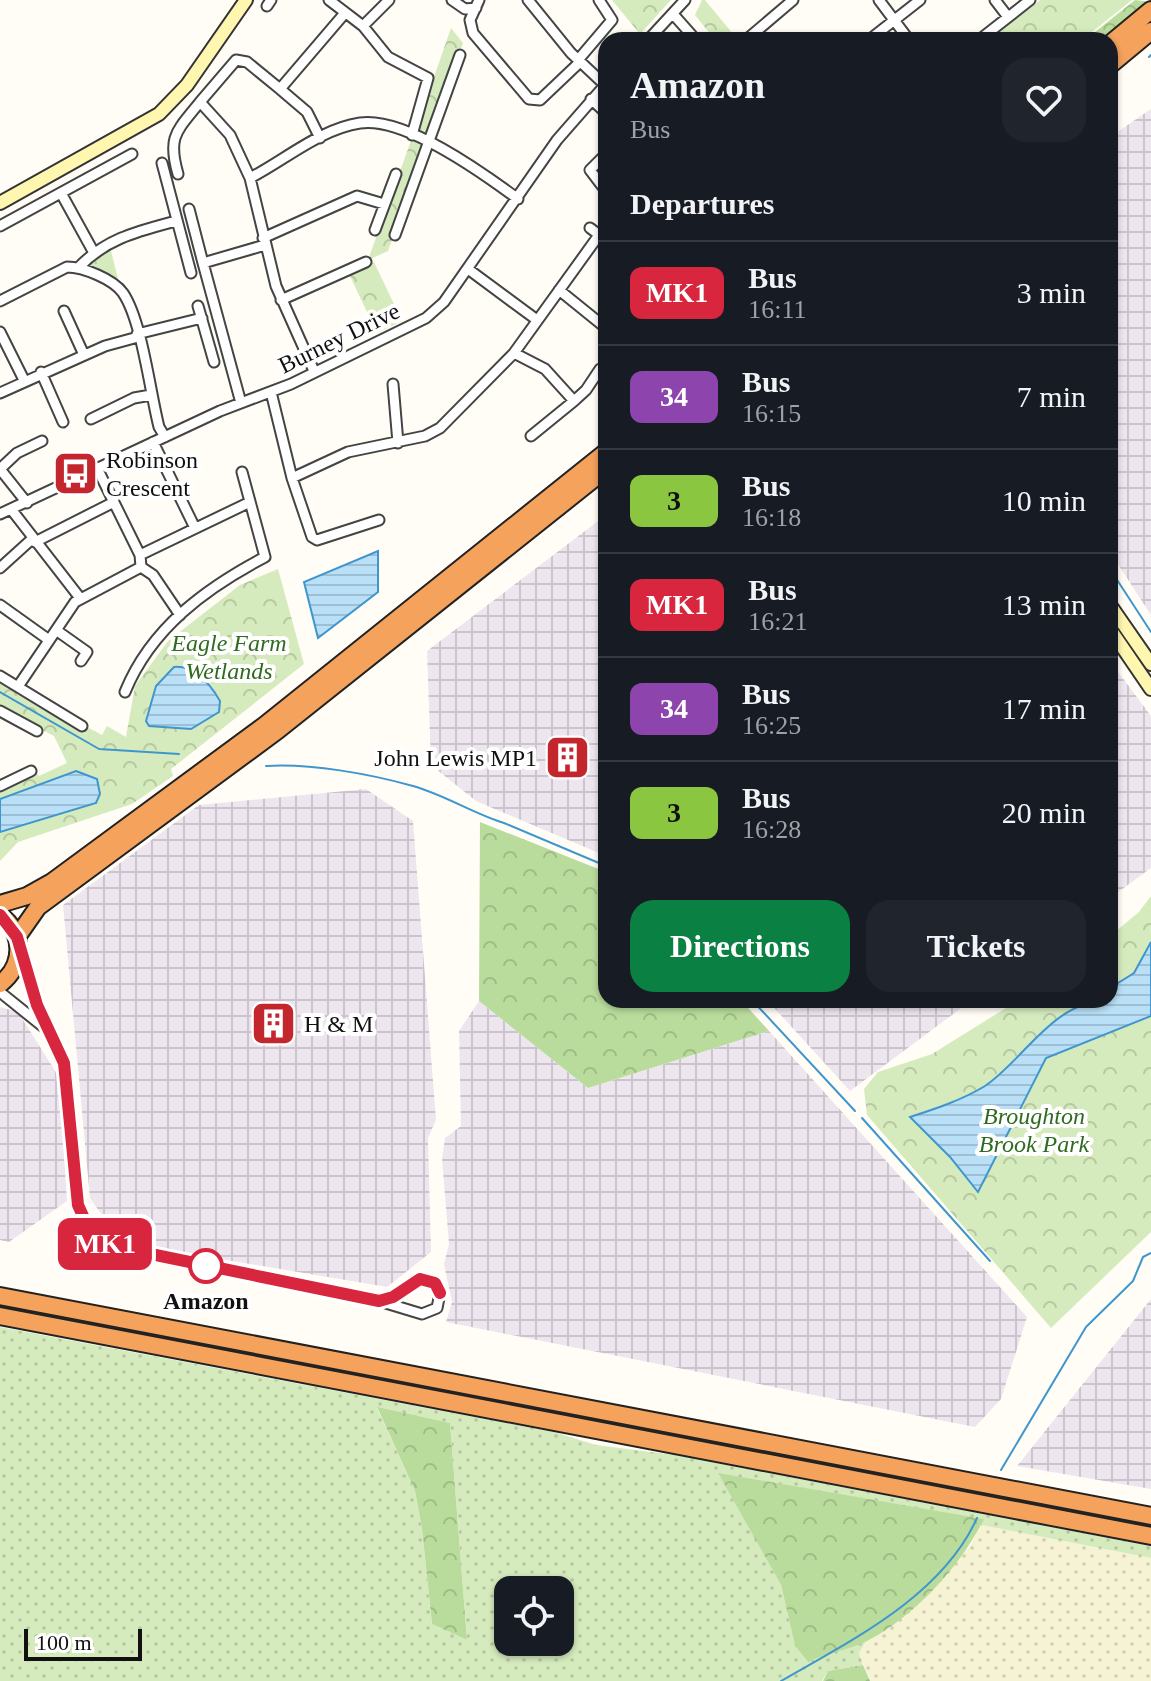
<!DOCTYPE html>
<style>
:root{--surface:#171b24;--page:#20242c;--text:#f1f3f6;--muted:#9ea1a6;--line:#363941;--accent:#0b8043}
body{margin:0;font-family:"Times New Roman",serif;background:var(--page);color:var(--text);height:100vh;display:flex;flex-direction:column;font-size:30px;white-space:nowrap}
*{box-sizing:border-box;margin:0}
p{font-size:26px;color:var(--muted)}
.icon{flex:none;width:44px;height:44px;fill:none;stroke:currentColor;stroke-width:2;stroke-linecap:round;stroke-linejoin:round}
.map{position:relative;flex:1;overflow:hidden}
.details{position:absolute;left:598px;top:32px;width:520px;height:976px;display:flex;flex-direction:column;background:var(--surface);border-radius:24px;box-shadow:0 2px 6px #0004}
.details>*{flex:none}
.badge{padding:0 16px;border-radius:12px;font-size:28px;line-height:52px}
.fabs{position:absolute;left:494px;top:1576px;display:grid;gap:16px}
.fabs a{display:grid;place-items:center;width:80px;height:80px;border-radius:16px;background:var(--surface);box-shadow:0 2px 6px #0004;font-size:40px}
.scale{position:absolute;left:24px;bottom:20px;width:118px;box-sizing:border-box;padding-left:8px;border:4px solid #111;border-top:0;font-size:22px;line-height:28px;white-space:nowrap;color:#111;-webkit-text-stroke:6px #fff;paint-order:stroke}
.map>.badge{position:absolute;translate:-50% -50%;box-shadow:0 0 0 4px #fff}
h2{padding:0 32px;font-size:30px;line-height:72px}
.round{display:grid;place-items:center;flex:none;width:84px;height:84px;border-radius:24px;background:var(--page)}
.overview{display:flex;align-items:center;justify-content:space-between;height:136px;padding:0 32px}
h1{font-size:38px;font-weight:700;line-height:60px}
.action{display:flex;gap:16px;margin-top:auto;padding:16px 32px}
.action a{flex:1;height:92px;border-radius:24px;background:var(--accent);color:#fff;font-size:32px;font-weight:700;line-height:92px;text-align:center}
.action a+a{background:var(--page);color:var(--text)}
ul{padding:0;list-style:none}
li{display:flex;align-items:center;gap:24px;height:104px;padding:0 32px;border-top:2px solid var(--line)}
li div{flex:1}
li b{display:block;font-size:30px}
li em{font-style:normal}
li .badge{min-width:88px;font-weight:700;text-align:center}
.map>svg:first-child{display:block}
.industrial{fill:url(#industrial-grid)}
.farmland{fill:url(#farmland-dots)}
.grass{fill:url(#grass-dots);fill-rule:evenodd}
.forest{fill:url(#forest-crowns)}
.park{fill:url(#park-crowns)}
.water{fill:url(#water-rules);stroke:#3f96cf;stroke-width:2}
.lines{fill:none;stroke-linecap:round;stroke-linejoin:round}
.stream{stroke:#3f96cf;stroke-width:2}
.street-casing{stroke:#444;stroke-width:13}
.secondary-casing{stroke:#333;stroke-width:16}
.highway-casing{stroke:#222;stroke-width:20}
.street{stroke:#fff;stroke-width:9}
.secondary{stroke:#fff6b0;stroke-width:12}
.highway{stroke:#f5a25d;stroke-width:16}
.line-casing{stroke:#fff;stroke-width:18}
.line{stroke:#d7263d;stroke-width:12}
.stop-dot{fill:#fff;stroke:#d7263d;stroke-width:4}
.labels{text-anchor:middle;stroke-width:8;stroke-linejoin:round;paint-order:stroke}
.street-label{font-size:24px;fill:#111;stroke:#fff}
.poi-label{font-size:24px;fill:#111;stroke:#fff;text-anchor:start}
.park-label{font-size:24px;font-style:italic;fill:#2f6b1f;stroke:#fff}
.stop-label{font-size:24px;font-weight:bold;fill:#111;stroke:#fff}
</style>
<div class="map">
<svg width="1151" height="1681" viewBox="0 0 1151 1681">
<defs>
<pattern id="industrial-grid" width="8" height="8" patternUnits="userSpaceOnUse" patternTransform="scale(2)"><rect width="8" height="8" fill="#eee6ef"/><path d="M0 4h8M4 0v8" fill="none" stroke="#cbc4cc"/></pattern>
<pattern id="farmland-dots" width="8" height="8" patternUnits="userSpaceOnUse" patternTransform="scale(2)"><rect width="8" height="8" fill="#f6f3d4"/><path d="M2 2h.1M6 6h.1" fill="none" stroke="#d2cfb5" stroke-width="1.8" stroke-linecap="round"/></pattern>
<pattern id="grass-dots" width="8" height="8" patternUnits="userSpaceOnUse" patternTransform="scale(2)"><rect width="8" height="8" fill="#d5ebbd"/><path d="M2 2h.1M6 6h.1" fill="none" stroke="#b6c8a1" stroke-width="1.8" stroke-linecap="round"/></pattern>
<pattern id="forest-crowns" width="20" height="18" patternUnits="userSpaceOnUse" patternTransform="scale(2)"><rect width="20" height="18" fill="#b9dc9c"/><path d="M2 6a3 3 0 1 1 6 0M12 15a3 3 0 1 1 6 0" fill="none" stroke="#9ebc85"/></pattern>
<pattern id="park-crowns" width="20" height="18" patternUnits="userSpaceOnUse" patternTransform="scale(2)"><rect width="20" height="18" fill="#d5ebbd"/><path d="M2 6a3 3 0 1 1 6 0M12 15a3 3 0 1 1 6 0" fill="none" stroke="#b6c8a1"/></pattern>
<pattern id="water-rules" width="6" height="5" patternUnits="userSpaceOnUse" patternTransform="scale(2)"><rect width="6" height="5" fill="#b9e0f7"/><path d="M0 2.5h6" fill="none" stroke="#9ebfd3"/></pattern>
</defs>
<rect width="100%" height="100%" fill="#fffdf5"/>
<path class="industrial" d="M 1151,109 L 1151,615 L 1110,552 L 1110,137 Z
M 606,515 L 606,856 L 476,801 L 431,765 L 427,651 Z
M 1110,661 L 1151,716 L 1151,868 L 1110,898 Z
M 366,789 L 413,821 L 436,1120 L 428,1138 L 431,1252 L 387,1287 L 138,1245 L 113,1231 L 90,1198 L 63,905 L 199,805 Z
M 767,1000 L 972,1000 L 850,1091 Z
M 479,1001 L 588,1088 L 769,1031 L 1027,1317 L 1001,1399 L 975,1427 L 446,1322 L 452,1302 L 444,1264 L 449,1244 L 442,1159 L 445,1138 L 461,1126 L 459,1031 Z
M 0,1007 L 18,1012 L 59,1077 L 67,1201 L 9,1242 L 0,1240 Z
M 1151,1299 L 1151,1489 L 1017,1466 Z"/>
<path class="farmland" d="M 981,1525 L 1151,1558 L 1151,1681 L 870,1681 L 859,1653 L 866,1641 L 904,1614 L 970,1546 Z"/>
<path class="grass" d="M 0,1327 L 554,1432 L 596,1445 L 675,1455 L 1151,1546 L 1151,1558 L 981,1525 L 983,1519 L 719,1474 L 781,1585 L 795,1646 L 808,1662 L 835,1649 L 866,1641 L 859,1653 L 863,1665 L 828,1671 L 822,1681 L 0,1681 ZM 377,1408 L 450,1423 L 467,1640 L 432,1624 L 422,1529 L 415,1491 ZM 508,1590 L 560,1590 L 560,1642 L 508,1642 Z"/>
<path class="forest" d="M 1135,0 L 1151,2 L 1104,40 L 1085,40 Z
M 480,822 L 606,872 L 606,1000 L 741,1000 L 769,1031 L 588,1088 L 479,1001 Z
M 377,1407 L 450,1423 L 467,1640 L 432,1624 L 422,1529 L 415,1491 Z
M 718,1473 L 984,1519 C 960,1567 915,1616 867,1641 C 851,1649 827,1653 808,1662 L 795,1646 L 781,1585 Z
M 863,1665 L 870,1681 L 823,1681 L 828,1671 Z"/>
<path class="park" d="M 612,0 L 671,0 L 640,34 Z
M 702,0 L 705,0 L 738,40 L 715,40 L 695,15 Z
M 1040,0 L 1132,0 L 1082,40 L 989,40 Z
M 451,28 L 463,43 L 428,140 L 414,135 Z
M 412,138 L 427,143 L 388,251 L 368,260 Z
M 110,247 L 119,283 L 84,266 Z
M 374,262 L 402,321 L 377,333 L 349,274 Z
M 278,569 L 304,664 L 171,769 L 173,776 L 132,804 L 18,842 L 0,861 L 0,782 L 32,767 L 39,776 L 67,763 L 54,736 L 0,708 L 0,681 L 102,735 L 107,726 L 126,737 L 135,686 L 168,641 L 240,585 Z
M 1151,896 L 1151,1232 L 1051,1328 L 867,1115 L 864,1089 L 878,1072 L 932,1054 L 1019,1000 L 1110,1000 L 1110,936 L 1139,912 Z"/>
<path class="water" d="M 378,551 L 378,592 L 318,638 L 304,582 Z
M 174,667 C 195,665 210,684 220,701 L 219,712 L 191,729 L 149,726 L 146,721 L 156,686 Z
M 76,771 L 97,779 L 100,794 L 96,803 L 0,832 L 0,799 Z
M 1151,942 L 1151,1016 L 1046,1058 L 978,1192 L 950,1157 L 910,1117 C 935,1109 962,1100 985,1086 C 1025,1059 1053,1000 1110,1000 L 1110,988 L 1134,973 Z"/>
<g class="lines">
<path class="stream" d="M 1149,57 L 1151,55
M 1110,86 L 1112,85
M 1110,569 L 1151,632
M 0,692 L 99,749 L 179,754
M 266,766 C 310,763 370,774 413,786 C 445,795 474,814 504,823 L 606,866
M 752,1000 L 855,1111
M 862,1118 L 990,1261
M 1001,1470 L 1086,1327 L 1133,1281 L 1143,1257 L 1151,1253
M 781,1681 C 852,1640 942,1596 977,1518"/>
<defs>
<path id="street" d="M 329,0 L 363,26 L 388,57 L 428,78 L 412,135
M 452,0 L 465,9 L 476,8
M 479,0 L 470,20 L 473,33 L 529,99 L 540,100 L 580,62
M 528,0 L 571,53 L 605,85
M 879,0 L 909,40
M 995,0 L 1008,17
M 267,6 L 271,0
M 673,14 L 696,40
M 363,26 L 389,0
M 648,40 L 685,0
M 746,40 L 793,0
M 869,40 L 920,0
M 979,40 L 1030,0
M 578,60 L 612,20 L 599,0
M 591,99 L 606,113
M 320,138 L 307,112 L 280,89 L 345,13
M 606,154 L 590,170 L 606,191
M 162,163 L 191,273
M 178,174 C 167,136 177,131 200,102
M 250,178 L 230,135 L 200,102 L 236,60 L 247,62 L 280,89
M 61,193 L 94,253
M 189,209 L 203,263
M 0,226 L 132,154
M 590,228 L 606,240
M 375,230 L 396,174
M 395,235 L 460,55
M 263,238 L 357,196 L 384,204
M 79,267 C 107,238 139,231 176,221
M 468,269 L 537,320
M 559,290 L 606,328
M 281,300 L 366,262
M 0,301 L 67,267 C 83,267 113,279 123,293 C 142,321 150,392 159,427 L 165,437
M 198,306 L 214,362
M 64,311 L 84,355
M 0,332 L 24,380
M 137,334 L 202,318
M 514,353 L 545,369 L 574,401 L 586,390 L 600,369
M 605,361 L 606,359
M 314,371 L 276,286 L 250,178 C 285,160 320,129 360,123 C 404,116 483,173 518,199
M 41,372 L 63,422
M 393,384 L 398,443
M 271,392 L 292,478 L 312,537 L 317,540 L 379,520
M 0,393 L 105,346 L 138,337
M 241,403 L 203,263 L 265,245
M 91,419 L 134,398 L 151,395
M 531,436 L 574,401
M 153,442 L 195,528
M 0,469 L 17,453 L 42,441
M 0,469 L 27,503
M 292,478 L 348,452 L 425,436 L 440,428 L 514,353 L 599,235
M 11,509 L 80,598
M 0,514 L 220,411 L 291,384 L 426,318 L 444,302 L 557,140 L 606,84
M 35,542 L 114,502
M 140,555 L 250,502
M 141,567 L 153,575 L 180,615
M 0,568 L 32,539
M 0,605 L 49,640
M 56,630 L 87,652 L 81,661
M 0,676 L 82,726
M 19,685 L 75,602 L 141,567 L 140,555 L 97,468
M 125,692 C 151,628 206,588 265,557 L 242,472
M 0,711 L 37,731
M 0,786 L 31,771
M 21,954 L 37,1005 L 64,1063 L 78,1205 L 88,1227 L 107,1245 L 379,1301 L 422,1314 L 437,1308 L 440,1293 L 435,1283 L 420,1279 L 393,1297 L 379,1301
M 0,992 L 46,1029"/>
<path id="secondary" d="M 0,203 L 159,114 L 187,85 L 246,0
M 1110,605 L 1151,664
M 1110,629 L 1151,689"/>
<path id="highway" d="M 1110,44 L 1151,10
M 1110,65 L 1151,31
M 0,904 L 27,896 L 52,882 L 265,725 L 606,452
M 0,915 C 25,933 24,966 0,984
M 17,937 L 38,907 L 278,730 L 606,469
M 0,1296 L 1151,1516
M 0,1316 L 1151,1536"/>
</defs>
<use href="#street" class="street-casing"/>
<use href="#secondary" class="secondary-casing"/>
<use href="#highway" class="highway-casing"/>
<use href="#street" class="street"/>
<use href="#secondary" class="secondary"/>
<use href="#highway" class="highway"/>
</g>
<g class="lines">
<defs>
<path id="line" d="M 0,915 L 17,937 L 37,1005 L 64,1063 L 78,1205 L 88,1227 L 107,1245 L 379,1301 L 393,1297 L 420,1279 L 435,1283 L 440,1293"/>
</defs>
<use href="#line" class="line-casing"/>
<use href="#line" class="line"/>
</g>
<defs>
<symbol id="bus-square" viewBox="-11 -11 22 22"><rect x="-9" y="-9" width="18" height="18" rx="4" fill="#c4262e" stroke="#fff"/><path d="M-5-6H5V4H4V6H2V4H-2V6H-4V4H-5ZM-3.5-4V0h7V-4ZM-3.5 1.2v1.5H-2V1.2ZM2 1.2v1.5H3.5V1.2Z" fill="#fff"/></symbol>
<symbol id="building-square" viewBox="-11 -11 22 22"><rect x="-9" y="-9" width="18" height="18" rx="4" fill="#c4262e" stroke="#fff"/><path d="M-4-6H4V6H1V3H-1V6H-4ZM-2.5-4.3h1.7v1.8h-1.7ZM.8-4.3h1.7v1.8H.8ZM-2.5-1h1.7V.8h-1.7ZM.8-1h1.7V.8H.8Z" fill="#fff"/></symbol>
</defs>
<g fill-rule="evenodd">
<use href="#bus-square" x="50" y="448" width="51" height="51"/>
<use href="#building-square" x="542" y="732" width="51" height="51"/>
<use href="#building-square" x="248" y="998" width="51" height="51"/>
</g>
<circle class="stop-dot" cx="206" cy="1266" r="16"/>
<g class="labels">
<g class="street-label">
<text transform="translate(339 338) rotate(-26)" y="8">Burney Drive</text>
</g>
<g class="poi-label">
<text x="106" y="468">Robinson<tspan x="106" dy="28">Crescent</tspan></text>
<text x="537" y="766" text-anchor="end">John Lewis MP1</text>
<text x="304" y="1032">H &amp; M</text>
</g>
<g class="park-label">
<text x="229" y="651">Eagle Farm<tspan x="229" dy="28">Wetlands</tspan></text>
<text x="1034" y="1124">Broughton<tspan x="1034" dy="28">Brook Park</tspan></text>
</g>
<g class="stop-label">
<text x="206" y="1309">Amazon</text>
</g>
</g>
</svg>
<div class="fabs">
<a><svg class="icon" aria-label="locate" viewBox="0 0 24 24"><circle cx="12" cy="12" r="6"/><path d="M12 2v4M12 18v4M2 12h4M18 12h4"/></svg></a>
</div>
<div class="scale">100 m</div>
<b class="badge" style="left:105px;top:1244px;background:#d7263d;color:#fff">MK1</b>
<section class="details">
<div class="overview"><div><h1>Amazon</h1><p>Bus</p></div><a class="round"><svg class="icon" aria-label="heart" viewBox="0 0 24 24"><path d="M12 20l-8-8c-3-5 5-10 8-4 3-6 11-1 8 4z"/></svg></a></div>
<h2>Departures</h2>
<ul>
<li><span class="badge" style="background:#d7263d;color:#fff">MK1</span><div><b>Bus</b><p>16:11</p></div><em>3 min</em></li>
<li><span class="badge" style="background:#8e44ad;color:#fff">34</span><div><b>Bus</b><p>16:15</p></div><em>7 min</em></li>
<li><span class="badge" style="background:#8bc640;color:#111">3</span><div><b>Bus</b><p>16:18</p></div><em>10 min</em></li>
<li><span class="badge" style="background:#d7263d;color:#fff">MK1</span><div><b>Bus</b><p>16:21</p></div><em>13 min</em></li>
<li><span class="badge" style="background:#8e44ad;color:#fff">34</span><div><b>Bus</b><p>16:25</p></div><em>17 min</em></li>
<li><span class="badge" style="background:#8bc640;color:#111">3</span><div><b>Bus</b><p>16:28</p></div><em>20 min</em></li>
</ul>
<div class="action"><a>Directions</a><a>Tickets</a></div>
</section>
</div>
